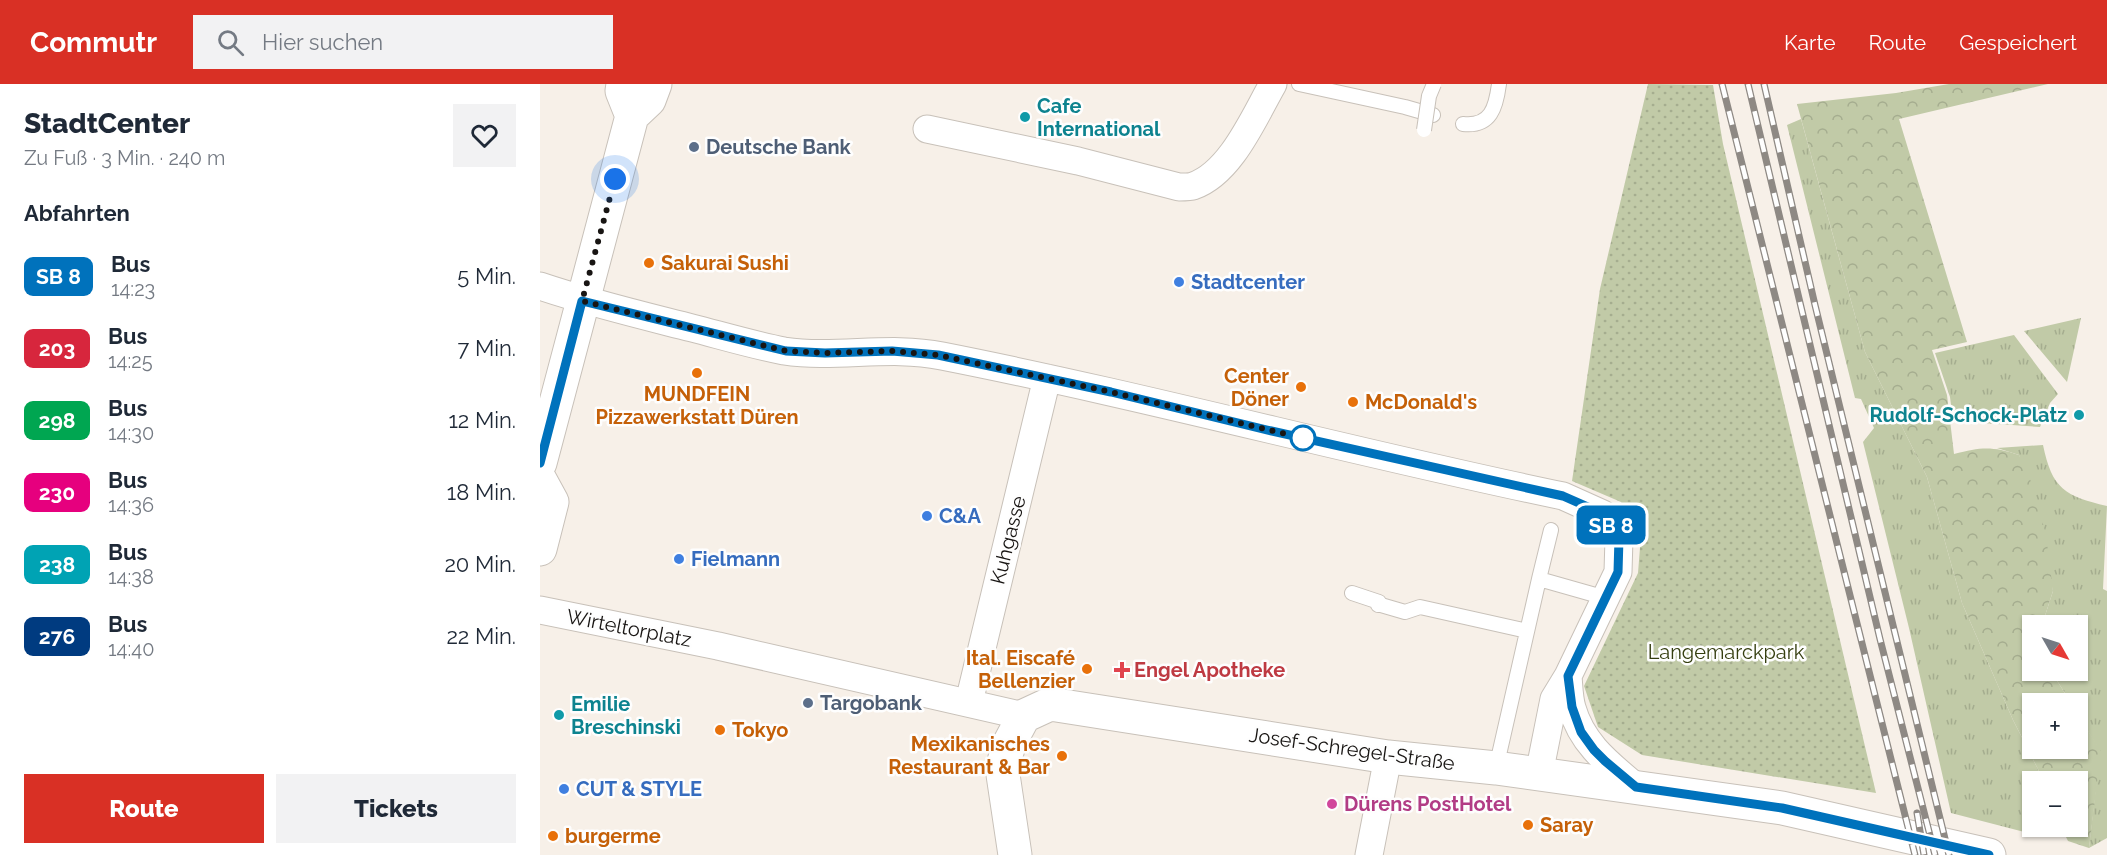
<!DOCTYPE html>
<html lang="de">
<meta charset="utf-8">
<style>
:root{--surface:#fff;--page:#f2f2f3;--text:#1f2937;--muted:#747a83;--accent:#d93025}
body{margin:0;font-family:Raleway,sans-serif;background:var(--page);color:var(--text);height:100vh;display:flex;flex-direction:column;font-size:22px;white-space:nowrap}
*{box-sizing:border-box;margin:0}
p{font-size:20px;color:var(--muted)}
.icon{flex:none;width:33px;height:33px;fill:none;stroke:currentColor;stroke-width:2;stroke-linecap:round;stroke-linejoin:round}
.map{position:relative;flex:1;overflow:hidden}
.side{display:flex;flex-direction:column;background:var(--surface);width:540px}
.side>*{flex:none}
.badge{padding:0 12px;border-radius:9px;font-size:21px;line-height:39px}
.needle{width:39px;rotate:129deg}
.controls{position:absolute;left:1482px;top:531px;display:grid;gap:12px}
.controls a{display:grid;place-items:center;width:66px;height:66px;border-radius:0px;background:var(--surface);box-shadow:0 2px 4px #0004;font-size:30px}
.you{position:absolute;width:30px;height:30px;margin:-15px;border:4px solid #fff;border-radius:50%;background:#1a73e8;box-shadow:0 0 0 9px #1a73e833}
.map>.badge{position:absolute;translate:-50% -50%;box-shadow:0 0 0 3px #fff}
h2{padding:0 24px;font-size:22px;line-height:54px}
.round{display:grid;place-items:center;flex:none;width:63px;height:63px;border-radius:0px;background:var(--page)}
.overview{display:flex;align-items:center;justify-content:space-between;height:102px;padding:0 24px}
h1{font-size:28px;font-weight:800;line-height:45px}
.primary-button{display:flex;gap:12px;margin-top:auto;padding:12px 24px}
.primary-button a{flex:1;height:69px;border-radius:0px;background:var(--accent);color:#fff;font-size:24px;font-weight:800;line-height:69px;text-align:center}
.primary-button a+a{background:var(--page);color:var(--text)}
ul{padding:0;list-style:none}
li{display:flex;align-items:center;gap:18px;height:72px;padding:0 24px}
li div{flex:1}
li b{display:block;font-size:22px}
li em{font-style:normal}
li .badge{min-width:66px;font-weight:700;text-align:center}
header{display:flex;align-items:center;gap:36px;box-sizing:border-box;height:84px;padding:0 30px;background:var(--accent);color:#fff}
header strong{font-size:28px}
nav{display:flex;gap:33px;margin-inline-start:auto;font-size:21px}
.search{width:420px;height:54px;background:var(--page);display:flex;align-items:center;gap:15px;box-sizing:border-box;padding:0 21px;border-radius:0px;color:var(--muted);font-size:22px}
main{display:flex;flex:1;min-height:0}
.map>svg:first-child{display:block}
.grass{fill:url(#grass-tufts)}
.forest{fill:url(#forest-crowns)}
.park{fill:url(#park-dots)}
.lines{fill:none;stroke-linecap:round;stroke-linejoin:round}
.lane-casing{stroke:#c8c1b9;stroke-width:16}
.street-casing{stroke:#c8c1b9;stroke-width:29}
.secondary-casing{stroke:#c8c1b9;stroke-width:35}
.primary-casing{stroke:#c8c1b9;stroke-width:35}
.lane{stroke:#fff;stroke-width:14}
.street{stroke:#fff;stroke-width:27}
.secondary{stroke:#fff;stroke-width:33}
.primary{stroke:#fff;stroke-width:33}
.rail-casing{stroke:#8e8984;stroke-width:7}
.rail{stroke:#fefefe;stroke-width:4.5;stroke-dasharray:14;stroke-linecap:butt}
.lane-bridge-casing{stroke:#c8c1b9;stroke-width:16;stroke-linecap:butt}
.lane-bridge{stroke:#fff;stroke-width:14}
.line-casing{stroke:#fff;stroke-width:14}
.line{stroke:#0072bc;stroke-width:9}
.walk{stroke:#181513;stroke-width:6;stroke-dasharray:0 10.8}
.culture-dot{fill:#0f9aa8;stroke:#fefefe;stroke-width:2}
.service-dot{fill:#5c6f8a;stroke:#fefefe;stroke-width:2}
.food-dot{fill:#e8710a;stroke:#fefefe;stroke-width:2}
.shop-dot{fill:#3f7fe0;stroke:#fefefe;stroke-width:2}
.stop-dot{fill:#fff;stroke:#0072bc;stroke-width:3}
.health-dot{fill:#e0444e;stroke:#fefefe;stroke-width:2}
.hotel-dot{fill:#d1479c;stroke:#fefefe;stroke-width:2}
.labels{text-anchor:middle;stroke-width:5;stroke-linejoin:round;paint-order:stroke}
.culture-label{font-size:20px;font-weight:bold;fill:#0d838f;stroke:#fefefe;text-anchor:start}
.service-label{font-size:20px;font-weight:bold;fill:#4e5e75;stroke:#fefefe;text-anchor:start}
.food-label{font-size:20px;font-weight:bold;fill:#c56008;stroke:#fefefe;text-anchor:start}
.shop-label{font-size:20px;font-weight:bold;fill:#366cbe;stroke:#fefefe;text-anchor:start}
.street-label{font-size:20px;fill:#181513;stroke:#fefefe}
.park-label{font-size:20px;fill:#353e0f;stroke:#fefefe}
.health-label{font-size:20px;font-weight:bold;fill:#be3a42;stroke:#fefefe;text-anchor:start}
.hotel-label{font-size:20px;font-weight:bold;fill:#b23c85;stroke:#fefefe;text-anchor:start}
</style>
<header>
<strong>Commutr</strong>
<div class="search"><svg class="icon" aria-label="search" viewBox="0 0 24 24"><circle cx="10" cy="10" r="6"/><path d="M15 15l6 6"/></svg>Hier suchen</div>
<nav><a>Karte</a><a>Route</a><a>Gespeichert</a></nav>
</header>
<main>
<section class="side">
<div class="overview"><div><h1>StadtCenter</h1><p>Zu Fuß · 3 Min. · 240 m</p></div><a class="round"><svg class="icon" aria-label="heart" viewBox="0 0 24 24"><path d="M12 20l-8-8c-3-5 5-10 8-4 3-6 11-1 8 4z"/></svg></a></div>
<h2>Abfahrten</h2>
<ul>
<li><span class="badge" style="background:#0072bc;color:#fff">SB 8</span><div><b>Bus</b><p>14:23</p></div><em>5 Min.</em></li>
<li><span class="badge" style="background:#d7263d;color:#fff">203</span><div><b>Bus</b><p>14:25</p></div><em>7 Min.</em></li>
<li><span class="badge" style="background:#00a651;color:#fff">298</span><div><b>Bus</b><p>14:30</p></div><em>12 Min.</em></li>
<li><span class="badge" style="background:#e6007e;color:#fff">230</span><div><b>Bus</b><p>14:36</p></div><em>18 Min.</em></li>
<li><span class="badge" style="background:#00a3b4;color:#fff">238</span><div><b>Bus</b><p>14:38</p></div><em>20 Min.</em></li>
<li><span class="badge" style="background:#003b80;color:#fff">276</span><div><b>Bus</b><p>14:40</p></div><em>22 Min.</em></li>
</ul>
<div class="primary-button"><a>Route</a><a>Tickets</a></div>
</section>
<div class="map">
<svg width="1567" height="771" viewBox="0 0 1567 771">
<defs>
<pattern id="grass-tufts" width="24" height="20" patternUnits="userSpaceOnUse" patternTransform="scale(1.5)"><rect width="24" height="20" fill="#c1caa7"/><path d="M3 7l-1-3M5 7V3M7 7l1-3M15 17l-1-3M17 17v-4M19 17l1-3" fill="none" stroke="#a5ad8f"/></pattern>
<pattern id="forest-crowns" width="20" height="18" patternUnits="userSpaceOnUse" patternTransform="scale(1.5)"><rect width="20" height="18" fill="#c1caa7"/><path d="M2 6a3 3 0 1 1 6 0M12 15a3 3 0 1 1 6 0" fill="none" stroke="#a5ad8f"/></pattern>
<pattern id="park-dots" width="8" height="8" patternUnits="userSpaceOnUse" patternTransform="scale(1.5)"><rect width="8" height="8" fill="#c1caa7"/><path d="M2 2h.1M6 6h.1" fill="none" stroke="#a5ad8f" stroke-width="1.8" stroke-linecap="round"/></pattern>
</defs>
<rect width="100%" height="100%" fill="#f7f0e8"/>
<path class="grass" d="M 1261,35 L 1325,268 L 1387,393 L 1422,519 L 1473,636 L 1504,697 L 1492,698 L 1492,742 L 1521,743 L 1500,752 L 1411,729 L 1369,544 L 1323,358 L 1334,344 L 1321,315 L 1315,314 L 1247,41 Z
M 1541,234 L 1527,298 L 1484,247 Z
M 1474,251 L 1518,310 L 1510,319 L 1500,343 L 1413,337 L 1410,313 L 1395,269 Z
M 1503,361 C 1512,405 1525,412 1567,422 L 1563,505 L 1567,507 L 1567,754 L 1549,764 L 1560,667 L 1538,631 L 1538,620 L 1531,619 L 1511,587 L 1538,586 L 1538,542 L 1502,541 L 1513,507 L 1479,371 L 1457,364 Z"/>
<path class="forest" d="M 1409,0 L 1508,0 L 1359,35 L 1427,258 L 1392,266 L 1407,311 L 1414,370 C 1441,363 1452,362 1479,371 L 1493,402 L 1506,451 L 1513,507 L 1502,541 L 1492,542 L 1492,586 L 1511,587 L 1531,619 L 1492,620 L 1492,664 L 1538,664 L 1538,631 L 1561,667 L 1549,764 L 1528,757 L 1521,743 L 1538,742 L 1538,698 L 1504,697 L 1473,636 L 1422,519 L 1387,393 L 1325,268 L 1257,20 L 1356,9 Z"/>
<path class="park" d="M 1108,0 L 1173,1 L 1183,60 L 1336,709 L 1102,671 L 1058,643 L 1044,602 L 1098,489 L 1101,451 L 1081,418 L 1032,397 L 1060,205 Z"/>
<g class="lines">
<defs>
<path id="lane" d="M 759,0 L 865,23 L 893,31
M 923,40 C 951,43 956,23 959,0
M 999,495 L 1011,446
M 812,509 L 839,518 L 838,521 L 841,521 L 865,528 L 880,523 L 987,547
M 956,684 L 999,495 L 1066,514"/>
<path id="street" d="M 387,45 L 538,77 L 639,103 C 644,103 650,103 653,102 C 691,89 714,33 733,0
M 0,202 C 50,219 101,231 152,244 C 183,252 213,261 244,267 C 296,275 350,261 402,272 C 610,313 815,369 1023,412 L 1063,430 L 1079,454 L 1078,488 L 1028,592 L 1014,615 L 999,690
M 0,526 L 178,562 L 484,632
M 1028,592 C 1029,603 1029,614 1032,624 C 1042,660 1069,680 1096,703
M 429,618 L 507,294
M 829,771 L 848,673"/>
<path id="secondary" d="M 475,771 L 462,684 L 470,658 L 484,632 L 510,620 L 848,673 L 956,684 L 1242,724 L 1449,771"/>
<path id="primary" d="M 83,0 L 82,7 L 92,32
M 0,379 L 92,32 L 109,16 L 115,0
M 0,396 L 12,418 L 0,465"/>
</defs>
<use href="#lane" class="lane-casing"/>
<use href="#street" class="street-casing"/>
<use href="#secondary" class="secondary-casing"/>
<use href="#primary" class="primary-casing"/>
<use href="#lane" class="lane"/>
<use href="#street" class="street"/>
<use href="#secondary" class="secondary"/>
<use href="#primary" class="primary"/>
<defs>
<path id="rail" d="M 1182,0 L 1375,771
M 1208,0 L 1340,555 L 1395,771
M 1224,0 L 1275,221 L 1409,771
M 1377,729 L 1384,771"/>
</defs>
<use href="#rail" class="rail-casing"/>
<use href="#rail" class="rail"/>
<defs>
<path id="lane-bridge" d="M 884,46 L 889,12 L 894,0"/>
</defs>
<use href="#lane-bridge" class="lane-bridge-casing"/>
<use href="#lane-bridge" class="lane-bridge"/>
</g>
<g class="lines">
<defs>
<path id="line" d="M 0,379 L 42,217 L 246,267 L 285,269 L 352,267 L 398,271 L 571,308 L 727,346 L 1023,412 L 1064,430 L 1079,454 L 1078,488 L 1028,592 L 1032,623 L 1041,648 L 1054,666 L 1065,677 L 1096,703 L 1242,724 L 1449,771"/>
</defs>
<use href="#line" class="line-casing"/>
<use href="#line" class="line"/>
<path class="walk" d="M 75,95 L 42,217 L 246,267 L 285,269 L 352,267 L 398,271 L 571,308 L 763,354"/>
</g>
<g class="culture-dot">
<circle cx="485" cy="33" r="6"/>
<circle cx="1539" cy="331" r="6"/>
<circle cx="19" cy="631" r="6"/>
</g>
<g class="service-dot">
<circle cx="154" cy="63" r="6"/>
<circle cx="268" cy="619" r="6"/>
</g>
<g class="food-dot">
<circle cx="109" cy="179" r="6"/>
<circle cx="157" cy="289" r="6"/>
<circle cx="761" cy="303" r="6"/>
<circle cx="813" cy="318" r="6"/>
<circle cx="547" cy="585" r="6"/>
<circle cx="180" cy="646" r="6"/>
<circle cx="522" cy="672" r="6"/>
<circle cx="988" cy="741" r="6"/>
<circle cx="13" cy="752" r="6"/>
</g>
<g class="shop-dot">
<circle cx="639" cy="198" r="6"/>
<circle cx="387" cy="432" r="6"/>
<circle cx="139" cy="475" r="6"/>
<circle cx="24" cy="705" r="6"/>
</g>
<circle class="stop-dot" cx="763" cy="354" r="12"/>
<path class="health-dot" d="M579 577h6v6h6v6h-6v6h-6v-6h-6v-6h6z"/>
<circle class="hotel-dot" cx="792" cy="720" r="6"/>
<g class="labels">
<g class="culture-label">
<text x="497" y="29">Cafe<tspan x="497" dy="23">International</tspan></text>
<text x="1527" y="338" text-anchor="end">Rudolf-Schock-Platz</text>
<text x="31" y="627">Emilie<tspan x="31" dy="23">Breschinski</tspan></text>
</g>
<g class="service-label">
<text x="166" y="70">Deutsche Bank</text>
<text x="280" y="626">Targobank</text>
</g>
<g class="food-label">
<text x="121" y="186">Sakurai Sushi</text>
<text x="749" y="299" text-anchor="end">Center<tspan x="749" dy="23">Döner</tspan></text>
<text x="157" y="317" text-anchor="middle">MUNDFEIN<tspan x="157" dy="23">Pizzawerkstatt Düren</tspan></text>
<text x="825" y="325">McDonald's</text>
<text x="535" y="581" text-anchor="end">Ital. Eiscafé<tspan x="535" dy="23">Bellenzier</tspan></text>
<text x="192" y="653">Tokyo</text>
<text x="510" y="667" text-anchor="end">Mexikanisches<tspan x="510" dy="23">Restaurant &amp; Bar</tspan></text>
<text x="1000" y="748">Saray</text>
<text x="25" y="759">burgerme</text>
</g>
<g class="shop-label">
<text x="651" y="205">Stadtcenter</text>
<text x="399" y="439">C&amp;A</text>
<text x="151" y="482">Fielmann</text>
<text x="36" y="712">CUT &amp; STYLE</text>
</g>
<g class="street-label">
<text transform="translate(468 456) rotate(-76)" y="7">Kuhgasse</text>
<text transform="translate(89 544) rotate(11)" y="7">Wirteltorplatz</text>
<text transform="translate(812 665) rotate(8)" y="7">Josef-Schregel-Straße</text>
</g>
<g class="park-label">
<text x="1186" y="575">Langemarckpark</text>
</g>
<g class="health-label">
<text x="594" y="593">Engel Apotheke</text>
</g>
<g class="hotel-label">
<text x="804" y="727">Dürens PostHotel</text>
</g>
</g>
</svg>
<div class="controls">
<a><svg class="needle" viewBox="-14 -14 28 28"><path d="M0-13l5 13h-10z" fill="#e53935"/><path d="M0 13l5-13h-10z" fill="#747a83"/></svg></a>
<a>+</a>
<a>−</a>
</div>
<div class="you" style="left:75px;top:95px"></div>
<b class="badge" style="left:1071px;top:441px;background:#0072bc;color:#fff">SB 8</b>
</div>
</main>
